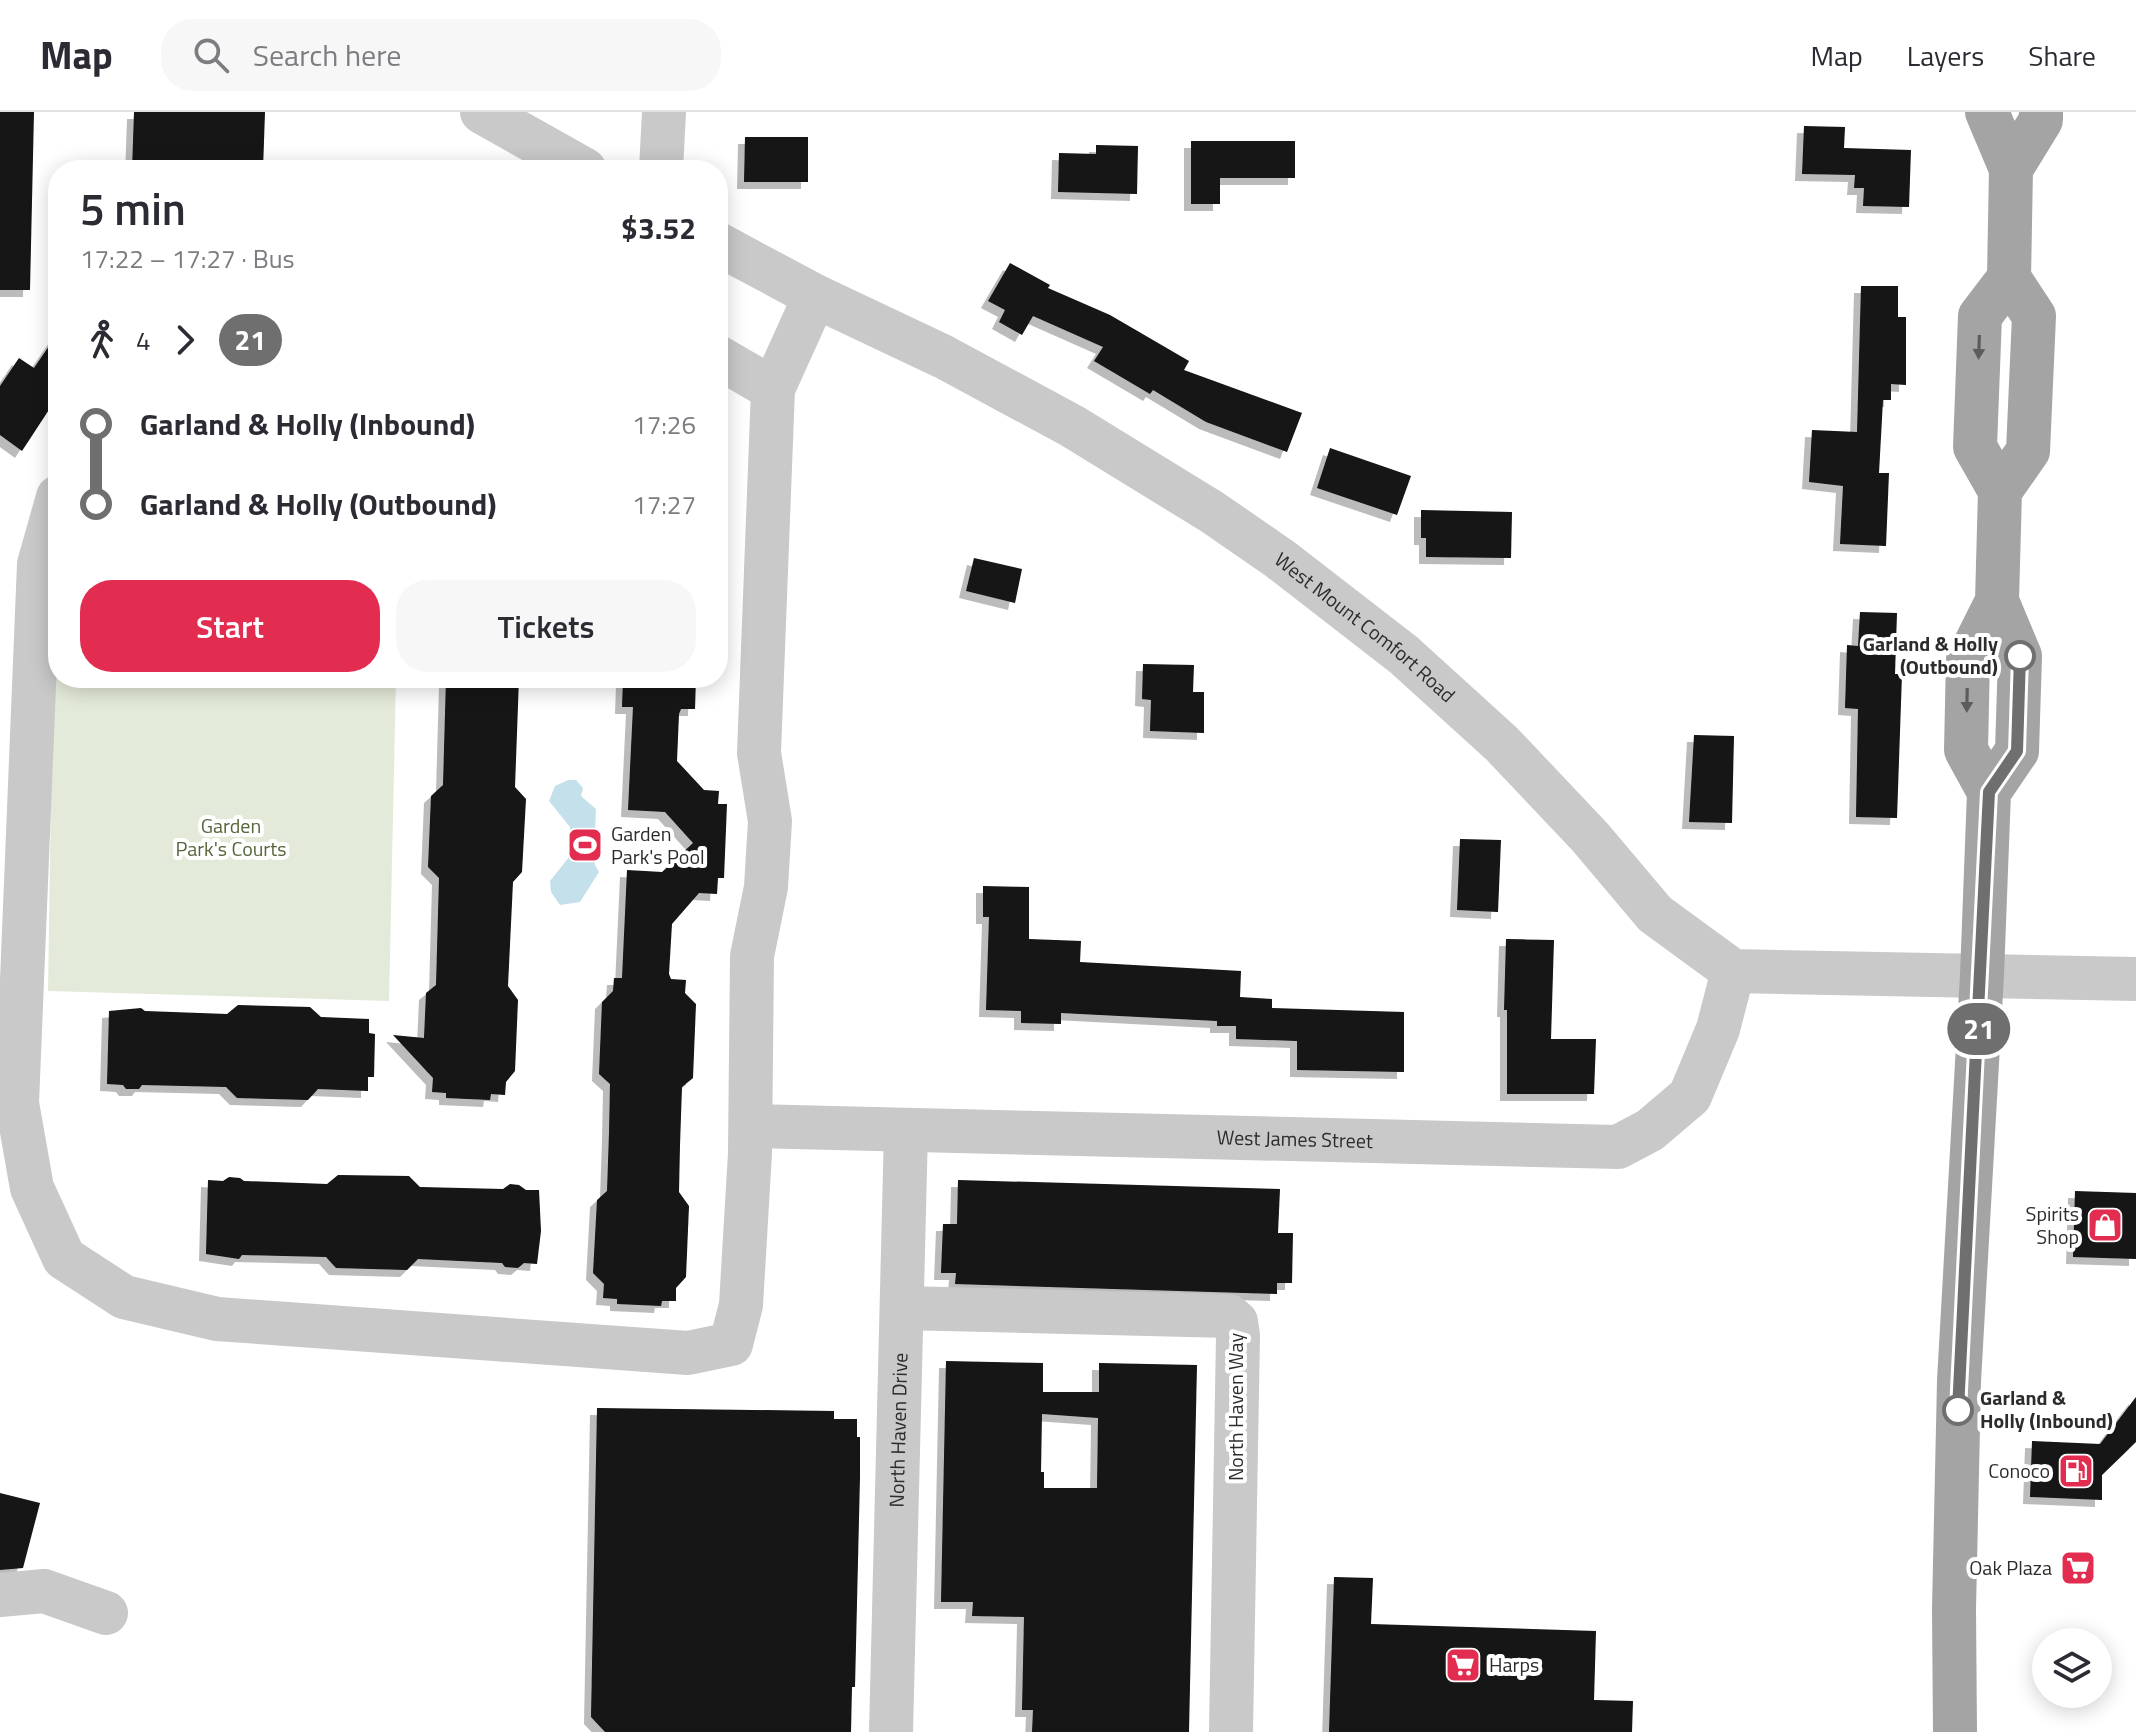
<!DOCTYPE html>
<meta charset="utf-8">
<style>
:root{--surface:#fff;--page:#f7f7f7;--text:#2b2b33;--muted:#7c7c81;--line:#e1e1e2;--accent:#e32d50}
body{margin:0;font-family:"Titillium Web",sans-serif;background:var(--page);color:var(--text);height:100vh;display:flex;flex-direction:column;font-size:30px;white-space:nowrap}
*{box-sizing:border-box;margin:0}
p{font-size:26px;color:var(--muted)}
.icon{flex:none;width:44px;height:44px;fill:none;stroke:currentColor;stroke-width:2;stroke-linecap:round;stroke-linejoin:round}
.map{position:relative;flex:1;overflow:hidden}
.panel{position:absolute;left:48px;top:48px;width:680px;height:528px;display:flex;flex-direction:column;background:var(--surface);border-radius:32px;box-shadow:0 4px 20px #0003}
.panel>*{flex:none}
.badge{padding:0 16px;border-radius:26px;font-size:28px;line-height:52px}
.buttons{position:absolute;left:2032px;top:1516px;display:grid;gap:16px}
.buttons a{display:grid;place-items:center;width:80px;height:80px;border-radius:50%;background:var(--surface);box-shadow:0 4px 20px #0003;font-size:40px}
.map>.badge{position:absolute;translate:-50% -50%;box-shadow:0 0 0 4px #fff}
.legs{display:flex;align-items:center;gap:12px;height:88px;padding:0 32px;font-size:26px}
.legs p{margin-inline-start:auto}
.summary{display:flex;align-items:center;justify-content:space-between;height:136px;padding:0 32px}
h1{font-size:44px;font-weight:600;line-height:60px}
.action{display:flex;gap:16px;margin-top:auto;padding:16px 32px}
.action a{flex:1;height:92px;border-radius:32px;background:var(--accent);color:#fff;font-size:32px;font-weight:600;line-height:92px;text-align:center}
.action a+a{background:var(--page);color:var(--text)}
ul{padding:0 32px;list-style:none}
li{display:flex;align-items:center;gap:28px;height:80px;font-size:30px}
li i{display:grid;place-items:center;width:12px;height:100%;margin:0 10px;background:currentColor}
li i::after{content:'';width:20px;height:20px;margin:-10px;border:6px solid;border-radius:50%;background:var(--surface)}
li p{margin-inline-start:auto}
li:first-child i{background:linear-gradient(#0000 50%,currentColor 0)}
li:last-child i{background:linear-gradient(currentColor 50%,#0000 0)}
header{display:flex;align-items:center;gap:48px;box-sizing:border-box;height:112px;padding:0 40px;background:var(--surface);border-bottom:2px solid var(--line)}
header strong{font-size:38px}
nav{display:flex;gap:44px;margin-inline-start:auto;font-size:28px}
.search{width:560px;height:72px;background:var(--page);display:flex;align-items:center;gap:20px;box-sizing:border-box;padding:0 28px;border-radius:32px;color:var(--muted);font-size:30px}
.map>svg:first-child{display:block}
.green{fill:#e4ead9}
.water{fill:#c4e0ea}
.building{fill:#131313;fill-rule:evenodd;filter:url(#shadow)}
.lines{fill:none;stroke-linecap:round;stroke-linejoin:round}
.minor{stroke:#c9c9c9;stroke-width:44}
.major{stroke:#a4a4a4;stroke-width:44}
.oneway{fill:#5c5c5c}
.line-1-casing{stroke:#fff;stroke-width:18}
.line-1{stroke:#6f6f6f;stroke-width:12}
.stop-1-dot{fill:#fff;stroke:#6f6f6f;stroke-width:4}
.labels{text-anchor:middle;stroke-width:8;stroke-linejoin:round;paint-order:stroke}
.street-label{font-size:20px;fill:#2c2c2c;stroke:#fff}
.stop-label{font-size:20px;font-weight:bold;fill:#2c2c2c;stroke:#fff;text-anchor:end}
.park-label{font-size:20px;fill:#54663a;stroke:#fff}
.poi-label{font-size:20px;fill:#2c2c2c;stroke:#fff;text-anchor:end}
</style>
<header>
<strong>Map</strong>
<div class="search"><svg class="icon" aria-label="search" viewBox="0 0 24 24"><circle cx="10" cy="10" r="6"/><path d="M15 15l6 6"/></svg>Search here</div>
<nav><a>Map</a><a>Layers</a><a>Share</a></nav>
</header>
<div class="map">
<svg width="2136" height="1620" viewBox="0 0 2136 1620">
<defs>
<filter id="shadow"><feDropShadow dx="-7" dy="7" stdDeviation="0" flood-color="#0004"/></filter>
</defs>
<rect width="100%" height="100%" fill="#fff"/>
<path class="green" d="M 53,543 L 58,543 L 58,566 L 396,566 L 389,889 L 48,879 Z"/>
<path class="water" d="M 568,668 L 576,668 L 583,676 L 581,684 L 596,697 L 595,721 L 600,727 L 599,739 L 594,743 L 595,753 L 599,760 L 580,790 L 560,793 L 551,780 L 550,769 L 570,744 L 570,715 L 549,689 L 555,674 Z"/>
<path class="building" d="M 0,0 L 34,0 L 30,178 L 0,178 Z
M 134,0 L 265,0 L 263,58 L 132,58 Z
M 1804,14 L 1845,15 L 1844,36 L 1911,38 L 1909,95 L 1863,94 L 1864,76 L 1854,76 L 1855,63 L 1802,62 Z
M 745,25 L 808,25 L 808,70 L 744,70 Z
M 1191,29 L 1295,29 L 1295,66 L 1220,66 L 1220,92 L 1191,92 Z
M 1096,33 L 1138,34 L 1137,82 L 1058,80 L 1059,41 L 1096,42 Z
M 1010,151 L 1050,173 L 1048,176 L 1110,203 L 1189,249 L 1184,258 L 1302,301 L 1287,340 L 1206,310 L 1153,278 L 1150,282 L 1094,249 L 1103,235 L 1033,204 L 1022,223 L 999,210 L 1005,198 L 988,189 Z
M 1861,174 L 1898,174 L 1898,205 L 1906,205 L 1906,273 L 1891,272 L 1891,288 L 1883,288 L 1879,361 L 1889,361 L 1886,434 L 1840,432 L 1843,374 L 1809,370 L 1812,318 L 1857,320 Z
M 58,221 L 58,284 L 22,339 L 0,323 L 0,274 L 19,246 L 34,256 Z
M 1330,336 L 1411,364 L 1397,403 L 1317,376 Z
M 1421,398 L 1512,400 L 1511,446 L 1426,445 L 1426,426 L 1421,426 Z
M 974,446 L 1022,457 L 1015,491 L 966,479 Z
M 1860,500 L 1897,501 L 1895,562 L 1902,562 L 1897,706 L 1856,705 L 1858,597 L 1845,596 L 1847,533 L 1858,534 Z
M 1143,552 L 1194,553 L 1193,580 L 1204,580 L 1204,621 L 1150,619 L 1151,588 L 1142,587 Z
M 446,566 L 519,566 L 515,675 L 526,687 L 522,760 L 513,770 L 508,874 L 518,888 L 515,959 L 506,970 L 505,983 L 491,982 L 490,988 L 446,986 L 446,981 L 432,980 L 433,966 L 393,923 L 424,926 L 426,881 L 436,873 L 439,766 L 428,755 L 431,684 L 443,673 Z
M 623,566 L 696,566 L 695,597 L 681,597 L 679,602 L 677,649 L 704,678 L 719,679 L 718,692 L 727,692 L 724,766 L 718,766 L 717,782 L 699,781 L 672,812 L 669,862 L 671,867 L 686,868 L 685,881 L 696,892 L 693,966 L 682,975 L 680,1033 L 679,1080 L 689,1094 L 686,1165 L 676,1176 L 676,1189 L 662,1189 L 661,1194 L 617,1192 L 617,1187 L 603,1186 L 604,1172 L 593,1161 L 597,1088 L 607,1079 L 609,1021 L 610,972 L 599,962 L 602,890 L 613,879 L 614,866 L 622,866 L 627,758 L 662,760 L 693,731 L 665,700 L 628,698 L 633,595 L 622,595 Z
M 1694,623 L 1734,624 L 1732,711 L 1689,710 Z
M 1460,727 L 1501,728 L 1498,800 L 1457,798 Z
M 983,774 L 1029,775 L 1029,827 L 1081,829 L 1080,850 L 1241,859 L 1240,885 L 1272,887 L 1272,896 L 1404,900 L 1404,960 L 1297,958 L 1297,929 L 1236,927 L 1236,914 L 1217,914 L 1217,909 L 1061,901 L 1061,912 L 1021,911 L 1021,899 L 986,898 L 989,805 L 983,805 Z
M 1506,827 L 1554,828 L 1551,927 L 1596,927 L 1594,982 L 1507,982 L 1507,898 L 1504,898 Z
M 238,893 L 310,895 L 321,905 L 369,907 L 369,921 L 375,922 L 374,965 L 368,965 L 368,979 L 318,977 L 308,988 L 237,986 L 226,975 L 142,973 L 139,977 L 126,977 L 123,973 L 107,972 L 109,899 L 141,896 L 145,899 L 227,902 Z
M 338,1063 L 409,1064 L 420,1075 L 503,1077 L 510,1072 L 519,1073 L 526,1078 L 539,1078 L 541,1119 L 537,1152 L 524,1151 L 518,1156 L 505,1155 L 502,1151 L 418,1147 L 407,1158 L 336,1156 L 326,1145 L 242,1143 L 239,1147 L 206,1142 L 208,1068 L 223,1069 L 229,1065 L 240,1066 L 244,1069 L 327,1072 Z
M 958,1068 L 1280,1077 L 1278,1121 L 1293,1121 L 1292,1171 L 1277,1171 L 1277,1182 L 955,1172 L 956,1161 L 941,1161 L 943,1112 L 957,1112 Z
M 2075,1079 L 2136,1081 L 2136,1147 L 2073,1145 Z
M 946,1249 L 1043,1251 L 1043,1280 L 1099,1280 L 1099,1251 L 1197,1253 L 1189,1620 L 1032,1620 L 1033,1598 L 1022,1598 L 1024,1505 L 972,1504 L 973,1490 L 941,1490 ZM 1042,1302 L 1098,1306 L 1097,1376 L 1044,1376 L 1044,1360 L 1041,1360 Z
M 2136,1285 L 2136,1330 L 2102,1363 L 2102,1388 L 2030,1385 L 2032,1329 L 2100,1332 Z
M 597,1296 L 834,1299 L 834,1307 L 857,1307 L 857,1325 L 860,1325 L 860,1365 L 855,1575 L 852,1575 L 851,1620 L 605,1620 L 591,1605 Z
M 0,1381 L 40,1391 L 23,1456 L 0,1458 Z
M 1334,1465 L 1373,1466 L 1371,1512 L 1596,1519 L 1594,1588 L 1633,1589 L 1632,1620 L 1329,1620 Z"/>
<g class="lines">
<g class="minor">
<path d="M 482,0 L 585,58"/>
<path d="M 661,58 L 664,0"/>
<path id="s1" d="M 718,132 L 815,184 L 944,245 L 1072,314 L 1212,400 L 1280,447 L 1404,543 L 1502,632 L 1590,725 L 1655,802 L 1733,859 L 2136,867"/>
<path d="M 718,245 L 773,277"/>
<path d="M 58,385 L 39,452 L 17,991 L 32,1076 L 64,1146 L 124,1185 L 217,1207 L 688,1241 L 731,1232 L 741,1193 L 750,1041 L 752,844 L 766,775 L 770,709 L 759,641 L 773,277 L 815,184"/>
<path id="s2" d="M 751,1014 L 1618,1035 L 1650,1018 L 1690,984 L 1718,917 L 1733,859"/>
<path d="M 902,1196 L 1229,1204 L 1236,1210 L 1238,1223 L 1231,1620"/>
<path d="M 0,1483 L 44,1479 L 106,1501"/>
<path id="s3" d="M 891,1620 L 906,1018"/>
</g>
<path class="major" d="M 1987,0 L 2011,57 L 2009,166 L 2034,204 L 2028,339 L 2000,379
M 2011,57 L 2041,8 L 2041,0
M 1989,680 L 2017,639 L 2020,544 L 1997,489 L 2000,379 L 1975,335 L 1980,204 L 2009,166
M 1955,1620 L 1954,1497 L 1959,1269 L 1982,863 L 1989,680 L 1966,638 L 1968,547 L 1997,489"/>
</g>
<defs><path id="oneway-solid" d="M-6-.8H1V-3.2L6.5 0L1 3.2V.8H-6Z" transform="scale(2)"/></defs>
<g class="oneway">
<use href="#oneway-solid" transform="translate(1979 235) rotate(92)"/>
<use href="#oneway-solid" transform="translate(1967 588) rotate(91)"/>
</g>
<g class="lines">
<defs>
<path id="line-1" d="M 1958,1298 L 1989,680 L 2017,639 L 2020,544"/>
</defs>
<use href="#line-1" class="line-1-casing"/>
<use href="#line-1" class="line-1"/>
</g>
<defs>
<symbol id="stadium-square" viewBox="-11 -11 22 22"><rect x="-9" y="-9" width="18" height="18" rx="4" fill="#e32d50" stroke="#fff"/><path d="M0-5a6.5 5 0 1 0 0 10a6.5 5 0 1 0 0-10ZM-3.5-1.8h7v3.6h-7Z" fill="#fff"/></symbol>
<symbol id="shop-square" viewBox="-11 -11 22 22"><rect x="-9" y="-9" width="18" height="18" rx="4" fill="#e32d50" stroke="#fff"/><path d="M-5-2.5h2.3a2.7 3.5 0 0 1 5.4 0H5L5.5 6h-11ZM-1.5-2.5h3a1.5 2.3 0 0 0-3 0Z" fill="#fff"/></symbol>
<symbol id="fuel-square" viewBox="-11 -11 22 22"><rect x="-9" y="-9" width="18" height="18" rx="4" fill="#e32d50" stroke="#fff"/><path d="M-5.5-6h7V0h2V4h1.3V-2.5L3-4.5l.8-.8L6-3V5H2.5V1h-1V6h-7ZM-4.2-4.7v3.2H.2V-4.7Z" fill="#fff"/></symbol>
<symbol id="supermarket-square" viewBox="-11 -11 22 22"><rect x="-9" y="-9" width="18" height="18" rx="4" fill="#e32d50" stroke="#fff"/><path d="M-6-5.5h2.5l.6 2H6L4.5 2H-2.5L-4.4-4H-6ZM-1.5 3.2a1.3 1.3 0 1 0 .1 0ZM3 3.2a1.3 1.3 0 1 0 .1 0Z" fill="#fff"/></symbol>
</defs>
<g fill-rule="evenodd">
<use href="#stadium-square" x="565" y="713" width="40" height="40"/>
<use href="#shop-square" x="2085" y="1093" width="40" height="40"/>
<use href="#fuel-square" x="2056" y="1339" width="40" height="40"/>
<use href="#supermarket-square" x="2058" y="1436" width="40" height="40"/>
<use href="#supermarket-square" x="1443" y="1533" width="40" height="40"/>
</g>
<g class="stop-1-dot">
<circle cx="2020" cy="544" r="14"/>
<circle cx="1958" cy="1298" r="14"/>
</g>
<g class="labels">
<g class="street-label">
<text dy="7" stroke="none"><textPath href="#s1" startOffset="754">West Mount Comfort Road</textPath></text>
<text dy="7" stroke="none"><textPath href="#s2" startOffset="544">West James Street</textPath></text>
<text transform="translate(1236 1295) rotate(-90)" y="7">North Haven Way</text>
<text dy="7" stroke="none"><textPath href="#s3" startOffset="302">North Haven Drive</textPath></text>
</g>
<g class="stop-label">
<text x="1998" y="539">Garland &amp; Holly<tspan x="1998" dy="23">(Outbound)</tspan></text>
<text x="1980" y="1293" text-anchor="start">Garland &amp;<tspan x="1980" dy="23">Holly (Inbound)</tspan></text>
</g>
<g class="park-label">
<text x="231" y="721">Garden<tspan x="231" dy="23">Park's Courts</tspan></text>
</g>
<g class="poi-label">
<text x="611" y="729" text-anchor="start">Garden<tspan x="611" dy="23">Park's Pool</tspan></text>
<text x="2079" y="1109">Spirits<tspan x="2079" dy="23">Shop</tspan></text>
<text x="2050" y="1366">Conoco</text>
<text x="2052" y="1463">Oak Plaza</text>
<text x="1489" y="1560" text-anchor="start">Harps</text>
</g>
</g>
</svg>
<div class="buttons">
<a><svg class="icon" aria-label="layers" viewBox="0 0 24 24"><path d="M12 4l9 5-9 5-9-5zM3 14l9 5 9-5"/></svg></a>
</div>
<b class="badge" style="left:1979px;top:917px;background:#6f6f6f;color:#fff">21</b>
<section class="panel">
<div class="summary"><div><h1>5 min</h1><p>17:22 – 17:27 · Bus</p></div><b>$3.52</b></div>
<div class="legs"><svg class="icon" aria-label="walk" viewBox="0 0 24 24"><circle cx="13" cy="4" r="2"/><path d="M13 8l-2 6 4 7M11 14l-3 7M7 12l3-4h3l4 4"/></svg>4<svg class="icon" aria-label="forward" viewBox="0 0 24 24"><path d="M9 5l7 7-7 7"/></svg><b class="badge" style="background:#6f6f6f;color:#fff">21</b></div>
<ul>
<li><i style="color:#6f6f6f"></i><b>Garland &amp; Holly (Inbound)</b><p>17:26</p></li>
<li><i style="color:#6f6f6f"></i><b>Garland &amp; Holly (Outbound)</b><p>17:27</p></li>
</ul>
<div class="action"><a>Start</a><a>Tickets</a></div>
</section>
</div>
